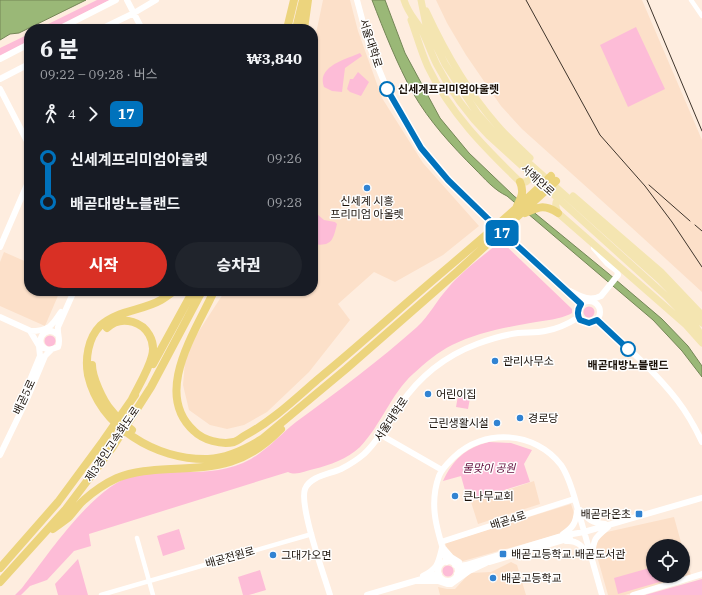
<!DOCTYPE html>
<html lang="ko">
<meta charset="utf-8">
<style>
:root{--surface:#171b24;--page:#20242c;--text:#f1f3f6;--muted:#9ea1a6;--accent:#d93025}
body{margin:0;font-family:"IBM Plex Serif","Noto Sans KR",serif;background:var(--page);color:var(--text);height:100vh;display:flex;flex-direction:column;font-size:15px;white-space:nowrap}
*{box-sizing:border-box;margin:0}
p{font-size:13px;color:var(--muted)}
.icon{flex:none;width:22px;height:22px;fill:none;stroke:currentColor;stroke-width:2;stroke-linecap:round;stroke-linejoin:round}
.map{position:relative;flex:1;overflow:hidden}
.panel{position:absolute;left:24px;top:24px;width:294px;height:272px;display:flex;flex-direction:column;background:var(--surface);border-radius:16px;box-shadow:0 1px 3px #0004}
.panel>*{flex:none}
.badge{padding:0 8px;border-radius:6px;font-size:14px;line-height:26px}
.fabs{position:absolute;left:646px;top:539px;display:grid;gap:8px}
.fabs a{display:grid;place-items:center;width:44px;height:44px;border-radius:50%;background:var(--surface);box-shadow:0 1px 3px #0004;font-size:20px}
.map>.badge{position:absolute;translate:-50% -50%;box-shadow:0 0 0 2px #fff}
.legs{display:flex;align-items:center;gap:6px;height:44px;padding:0 16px;font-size:13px}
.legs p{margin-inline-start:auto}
.overview{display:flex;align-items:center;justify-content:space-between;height:68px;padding:0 16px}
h1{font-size:22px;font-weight:800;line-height:30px}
.cta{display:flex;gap:8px;margin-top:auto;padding:8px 16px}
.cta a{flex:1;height:46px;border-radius:24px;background:var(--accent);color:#fff;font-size:16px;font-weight:800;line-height:46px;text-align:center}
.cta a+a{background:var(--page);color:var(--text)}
ul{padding:0 16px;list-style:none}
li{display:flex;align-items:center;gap:14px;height:44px;font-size:15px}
li i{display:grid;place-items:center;width:6px;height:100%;margin:0 5px;background:currentColor}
li i::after{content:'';width:10px;height:10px;margin:-5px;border:3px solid;border-radius:50%;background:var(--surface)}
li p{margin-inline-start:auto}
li:first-child i{background:linear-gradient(#0000 50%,currentColor 0)}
li:last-child i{background:linear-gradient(currentColor 50%,#0000 0)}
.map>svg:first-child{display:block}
.built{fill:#fce0c9}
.green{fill:#fdbcd7}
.water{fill:#9ab877;stroke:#748656}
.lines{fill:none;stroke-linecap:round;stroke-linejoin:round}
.street{stroke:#fff;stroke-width:4.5}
.secondary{stroke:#fff;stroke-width:6}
.primary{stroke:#f4e5b1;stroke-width:7}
.highway{stroke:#ecd47d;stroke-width:8}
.rail{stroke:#3e342b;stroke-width:1}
.line-1-casing{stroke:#fff;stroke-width:9}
.line-1{stroke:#0072bc;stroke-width:6}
.stop-1-dot{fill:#fff;stroke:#0072bc;stroke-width:2}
.poi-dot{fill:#3183d2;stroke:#fefefe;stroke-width:1.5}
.labels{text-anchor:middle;stroke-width:3;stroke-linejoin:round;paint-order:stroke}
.street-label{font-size:11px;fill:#1a1109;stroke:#fefefe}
.stop-label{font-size:11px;font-weight:bold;fill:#1a1109;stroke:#fefefe;text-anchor:start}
.poi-label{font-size:11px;fill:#1a1109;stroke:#fefefe;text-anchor:start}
.park-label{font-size:11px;font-style:italic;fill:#610c3b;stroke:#fefefe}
</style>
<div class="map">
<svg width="702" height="595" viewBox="0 0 702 595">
<rect width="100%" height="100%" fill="#feeddf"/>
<path class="built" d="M 323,0 L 350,0 L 358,31 L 382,98 L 423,163 L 479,226 L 443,255 L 395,282 L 374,272 L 338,304 L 350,320 L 309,372 L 267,412 L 244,425 L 227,429 L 210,425 L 189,410 L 183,385 L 185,361 L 195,337 L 225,291 L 313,291 L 313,48 Z
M 436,0 L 642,0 L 702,140 L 702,292 L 631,227 L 522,129 L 501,106 L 466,55 L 447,23 Z
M 4,252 L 29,263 L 29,291 L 60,291 L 45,326 L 0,306 L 0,262 Z
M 534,481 L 540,504 L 478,524 L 471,502 Z
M 571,504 L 577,522 L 570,531 L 463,561 L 459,561 L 449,554 L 445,543 Z
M 674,517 L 682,546 L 653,546 L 653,576 L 683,576 L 683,548 L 691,575 L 625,595 L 608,595 L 595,549 L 598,537 L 607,532 Z
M 511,562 L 517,565 L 526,595 L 440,595 L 438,587 L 447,589 L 455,589 L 467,576 L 471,573 L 491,572 Z"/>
<path class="green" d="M 97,0 L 110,0 L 52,29 L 38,29 Z
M 636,27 L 665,89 L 628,107 L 600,45 Z
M 29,34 L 29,41 L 0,56 L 0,48 Z
M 360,53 L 362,56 L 345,68 L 342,92 L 332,91 L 324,87 C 316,66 347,59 360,53 Z
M 358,72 L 369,82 L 361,96 L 350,92 L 347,89 L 350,79 L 353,79 Z
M 317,214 L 324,220 L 335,222 L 337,224 C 333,240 332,247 313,244 L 313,215 Z
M 501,241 L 572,309 L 572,313 C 561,320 538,321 525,324 C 501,328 474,334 452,345 C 438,352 425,363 413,374 C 391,394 381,425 360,447 C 347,459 330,465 314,469 C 305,471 296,476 288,472 L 89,534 L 91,546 L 74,551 L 47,580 L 30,586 L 21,595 L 15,595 L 22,588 C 48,555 94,484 136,475 C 146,473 157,473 167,472 C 196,472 224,474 251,459 C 268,449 281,434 296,422 C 337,392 379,361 417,327 C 429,316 437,300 448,288 C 463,270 483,256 501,241 Z
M583.5 312a5.5 5.5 0 1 1 11 0a5.5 5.5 0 1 1-11 0Z
M44.5 341a5.5 5.5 0 1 1 11 0a5.5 5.5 0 1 1-11 0Z
M 458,396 L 470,398 L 468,409 L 456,407 Z
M 489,442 L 511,443 L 532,450 L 524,464 L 530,482 L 468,501 L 461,476 L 443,481 C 453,460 465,448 489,442 Z
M 179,529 L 185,549 L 163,556 L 157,536 Z
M 78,559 L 88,595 L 58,595 L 55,584 Z
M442.5 571a5.5 5.5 0 1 1 11 0a5.5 5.5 0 1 1-11 0Z
M 653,567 L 653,576 L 661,576 L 663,581 L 618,594 L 614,578 Z
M 260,570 L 266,590 L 249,595 L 243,595 L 238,577 Z
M 702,579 L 702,595 L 645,595 Z"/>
<path class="water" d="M 0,0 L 86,0 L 19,33 L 10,34 L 0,40 Z
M 372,0 L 385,0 L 405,53 L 440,118 L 469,153 L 514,196 L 609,274 L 662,319 L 688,346 L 702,366 L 702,377 L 682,351 L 653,320 L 507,196 C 494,190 485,179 475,169 C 452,146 429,121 413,93 C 397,64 384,31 372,0 Z"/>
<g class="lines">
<path class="street" d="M 691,0 L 702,16
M 137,538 L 153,595
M 101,595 L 312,534"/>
<path class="secondary" d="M 127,0 L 142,29
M 357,0 L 369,45 L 387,89 L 421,147 L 448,180 L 487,218 L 581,304
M 59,29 L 116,0
M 101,29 L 134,13 L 156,0
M 0,59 L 29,44
M 0,79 L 29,64
M 0,89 L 29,145
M 0,247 L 29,180
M 570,291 C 580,296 589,302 601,296 L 618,275 L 617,271 L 608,264 L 594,248
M578 312a11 11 0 1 1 22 0a11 11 0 1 1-22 0Z
M 0,317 L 33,332
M 597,320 C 624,345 654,370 677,400 C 687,413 695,427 702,442
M 58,335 C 45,322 31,345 49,350 L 58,347 C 61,340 57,334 58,327 L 74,291
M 23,397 L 40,356 L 39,346 L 30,331 C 49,331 52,326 61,312
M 381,435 L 442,470
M 0,455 L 27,399 L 45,356 L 51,350
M 580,510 C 588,520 593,523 605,524
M 563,534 C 573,528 576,522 577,511
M 566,541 C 578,540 583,547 589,556
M 441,542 L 574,499
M 444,549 L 451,557 L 459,562
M 592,555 C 594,538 595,538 608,527
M438 571a10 10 0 1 1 20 0a10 10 0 1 1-20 0Z
M 447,562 C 438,533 428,506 439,476 C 442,468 448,463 454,457 C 484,428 535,431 561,465 C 570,478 574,496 578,510 C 586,539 594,567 602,595
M 489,562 L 570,538
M 455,565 L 459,566 L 466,565 L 561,536 L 584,532 L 702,498
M 457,574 L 464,569 L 470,567
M 423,576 C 438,568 438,564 442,548
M 415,581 L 438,581 L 447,584 L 451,584 L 469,571 L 486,563
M 330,595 C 324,575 299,506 305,489 C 310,476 330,474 341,469 C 349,465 357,460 364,454 C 379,440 388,422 400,405 C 419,377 445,356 477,344 C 490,339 504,335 518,333 C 527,332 536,333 545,331 C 558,329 568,324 579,317
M 367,595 L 439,574
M 633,595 L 702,574"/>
<path class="primary" d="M 404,0 C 408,13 414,18 421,29 C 427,40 431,53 437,65 C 451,92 468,115 489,136 L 667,297 L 696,327 L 702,336
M 421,0 L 426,25 L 445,64 L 477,113 L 493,131 L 661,281 L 702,323
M 426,11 C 445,52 467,91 497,125 C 507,137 519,147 530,158
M 411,20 C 417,36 421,52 428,67 C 450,113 484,147 520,182 L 526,182 L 535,173
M 561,196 C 554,202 555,205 558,213 L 685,324 L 702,343
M 573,196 L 661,272 L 702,315"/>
<path class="highway" d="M 287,29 L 294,0
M 296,29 L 303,0
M 304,29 L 308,0
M 517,206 C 522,197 524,191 520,182
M 525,213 C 539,207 544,204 558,213
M 174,291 C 170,294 166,297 161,300 C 142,311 117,310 100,326 C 88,338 85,359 88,375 C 100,427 156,460 208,459 C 228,458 246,449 262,439 L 346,369 L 458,271 L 556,181
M 214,291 C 196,331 152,393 194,431 C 203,440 221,445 234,442 C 237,441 241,438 244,436 C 271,422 294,400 317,380 C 349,354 379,327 410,300 C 457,259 506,220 551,176
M 107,328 C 114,321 123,319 133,322 C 147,326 156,341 152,356 C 148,371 139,385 132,399
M 153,364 L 193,291
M 92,365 C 92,377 103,401 111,410 C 117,418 124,424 132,430
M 53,529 C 58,525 63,522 68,518 C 74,512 78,505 84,500 C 93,492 106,483 117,478 C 134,471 153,470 171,469 C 219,467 246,465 281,429
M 0,568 L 58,502 L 103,441 L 135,395
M 0,582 L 66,509 L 112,448 L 151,387 L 202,291"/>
<path class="rail" d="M 526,0 L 600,135 L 645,186 L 672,222 L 702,267
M 647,0 L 702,131
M 649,185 L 690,221
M 695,225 L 702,231"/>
</g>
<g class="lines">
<defs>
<path id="line-1" d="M 387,89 L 421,148 L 448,180 L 487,218 L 581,304 C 577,310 577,315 580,320 L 589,323 L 597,320 L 628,349"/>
</defs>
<use href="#line-1" class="line-1-casing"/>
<use href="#line-1" class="line-1"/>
</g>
<g class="stop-1-dot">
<circle cx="387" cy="89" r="7"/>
<circle cx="628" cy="349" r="7"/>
</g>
<g class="poi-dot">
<circle cx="367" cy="188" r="4"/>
<circle cx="495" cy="361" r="4"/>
<circle cx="428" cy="394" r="4"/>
<circle cx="520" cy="418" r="4"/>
<circle cx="497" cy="423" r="4"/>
<circle cx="455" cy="496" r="4"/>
<rect x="635" y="510" width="8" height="8" rx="2"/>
<rect x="499" y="550" width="8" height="8" rx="2"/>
<circle cx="273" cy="555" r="4"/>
<circle cx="493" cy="578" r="4"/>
</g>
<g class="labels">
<g class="street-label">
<text transform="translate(371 43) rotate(72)" y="4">서울대학로</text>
<text transform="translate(538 180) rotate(42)" y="4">서해안로</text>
<text transform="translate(24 397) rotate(-65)" y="4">배곧5로</text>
<text transform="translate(391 419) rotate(-56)" y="4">서울대학로</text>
<text transform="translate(112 444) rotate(-56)" y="4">제3경인고속화도로</text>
<text transform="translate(508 520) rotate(-18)" y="4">배곧4로</text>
<text transform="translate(230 557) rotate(-16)" y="4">배곧전원로</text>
</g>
<g class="stop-label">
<text x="398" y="93">신세계프리미엄아울렛</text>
<text x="628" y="369" text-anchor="middle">배곧대방노블랜드</text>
</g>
<g class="poi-label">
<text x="367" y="205" text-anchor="middle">신세계 시흥<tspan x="367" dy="13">프리미엄 아울렛</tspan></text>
<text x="503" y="365">관리사무소</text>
<text x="436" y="398">어린이집</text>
<text x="528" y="422">경로당</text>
<text x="489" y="427" text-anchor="end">근린생활시설</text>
<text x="463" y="500">큰나무교회</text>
<text x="631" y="518" text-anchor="end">배곧라온초</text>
<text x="511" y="558">배곧고등학교.배곧도서관</text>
<text x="281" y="559">그대가오면</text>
<text x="501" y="582">배곧고등학교</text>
</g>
<g class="park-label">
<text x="489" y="472">물맞이 공원</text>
</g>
</g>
</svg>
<div class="fabs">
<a><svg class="icon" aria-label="locate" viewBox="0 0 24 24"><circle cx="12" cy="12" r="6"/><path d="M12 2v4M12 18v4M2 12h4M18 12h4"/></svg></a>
</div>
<b class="badge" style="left:502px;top:233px;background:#0072bc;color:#fff">17</b>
<section class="panel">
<div class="overview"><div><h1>6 분</h1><p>09:22 – 09:28 · 버스</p></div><b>₩3,840</b></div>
<div class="legs"><svg class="icon" aria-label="walk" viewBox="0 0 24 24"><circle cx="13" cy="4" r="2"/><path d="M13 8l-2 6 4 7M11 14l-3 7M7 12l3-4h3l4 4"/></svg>4<svg class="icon" aria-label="forward" viewBox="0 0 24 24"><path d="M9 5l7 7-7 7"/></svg><b class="badge" style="background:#0072bc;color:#fff">17</b></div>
<ul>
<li><i style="color:#0072bc"></i><b>신세계프리미엄아울렛</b><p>09:26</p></li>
<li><i style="color:#0072bc"></i><b>배곧대방노블랜드</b><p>09:28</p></li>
</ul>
<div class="cta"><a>시작</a><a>승차권</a></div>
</section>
</div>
